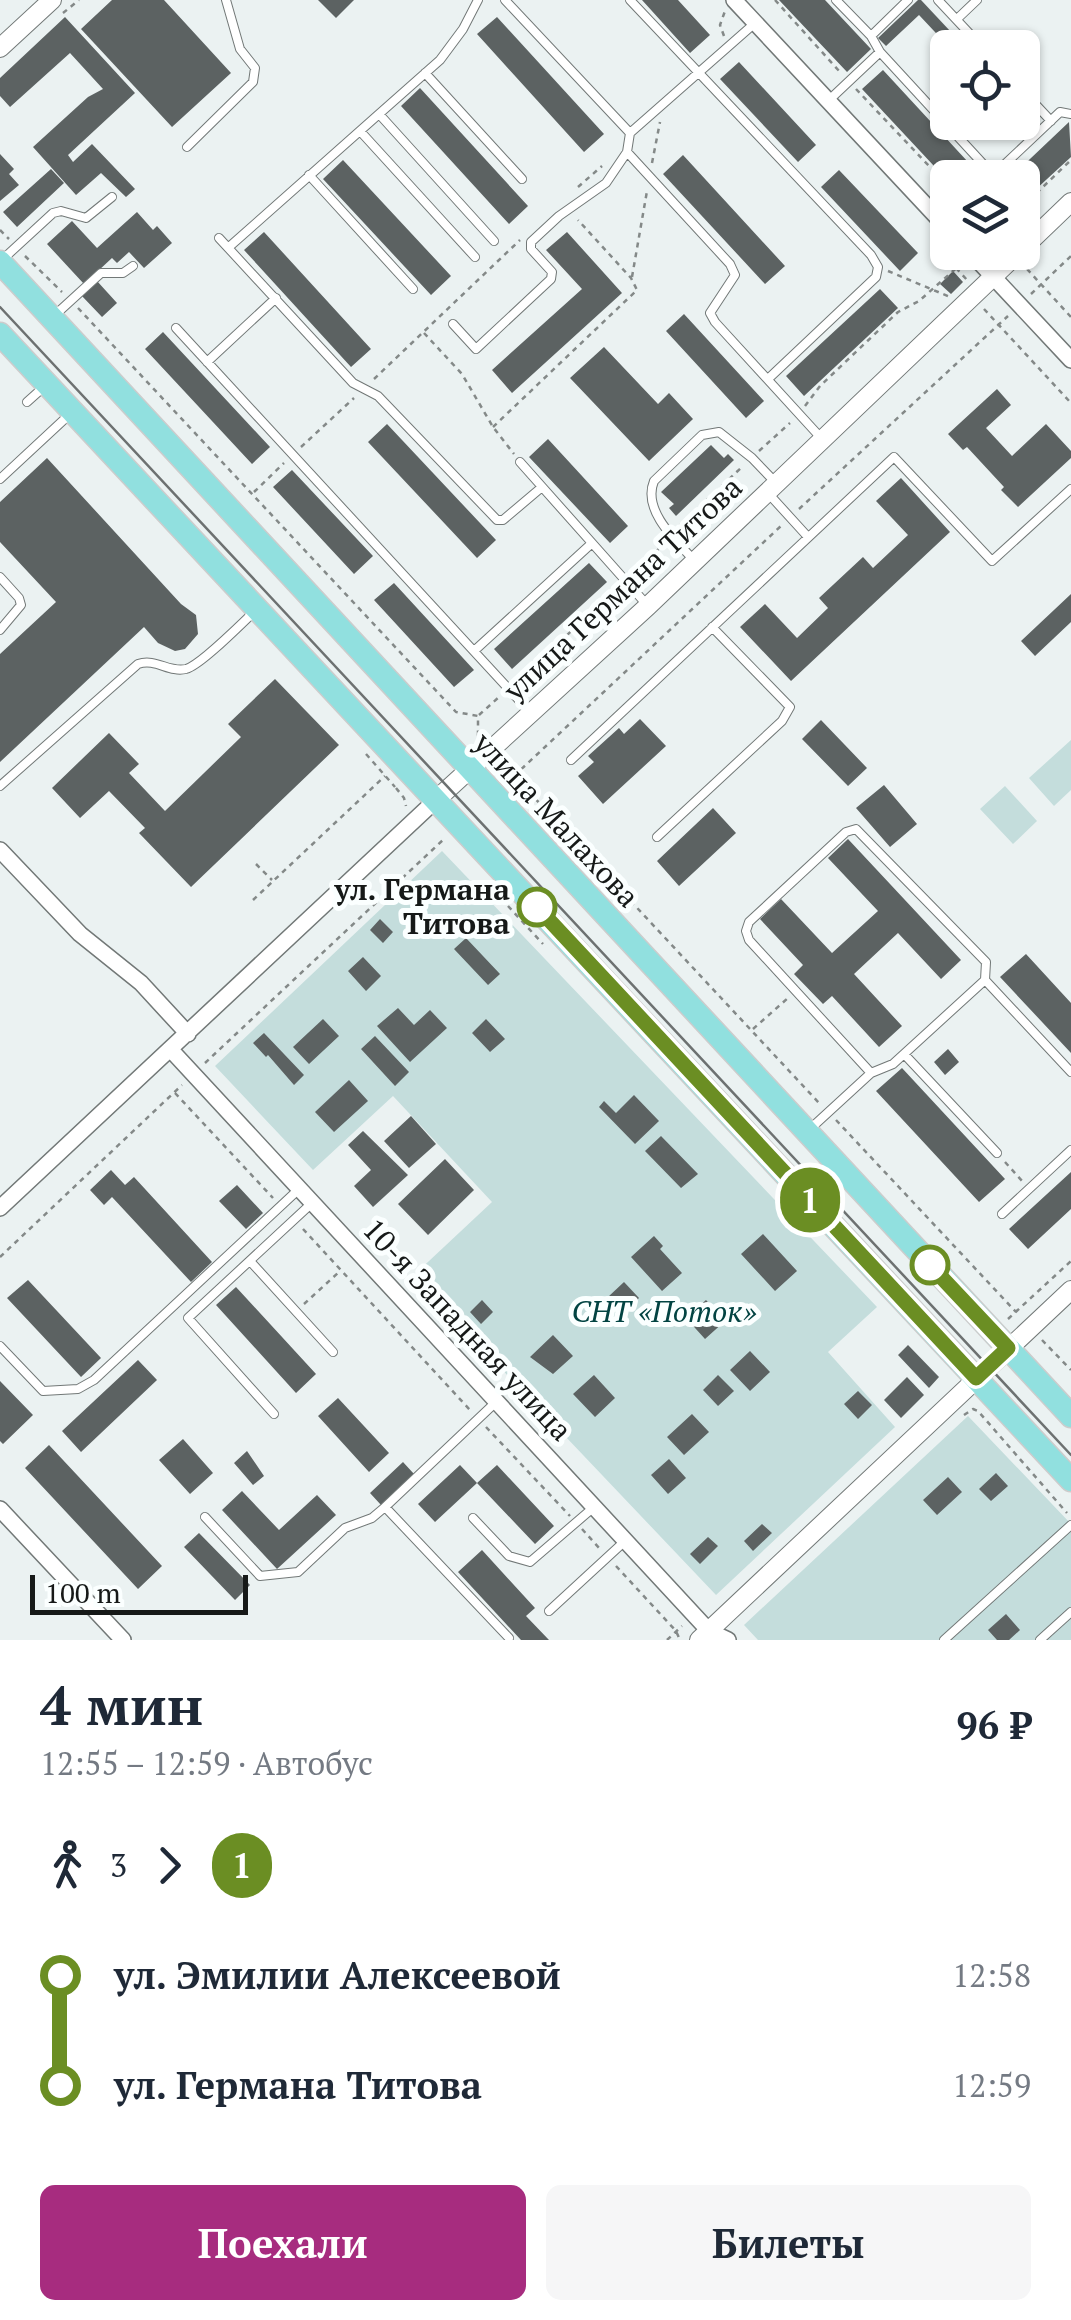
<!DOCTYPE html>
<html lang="ru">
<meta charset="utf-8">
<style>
:root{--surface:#fff;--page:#f6f6f7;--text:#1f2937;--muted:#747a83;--accent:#a72c7f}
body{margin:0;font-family:"PT Serif",serif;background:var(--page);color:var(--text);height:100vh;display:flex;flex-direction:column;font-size:38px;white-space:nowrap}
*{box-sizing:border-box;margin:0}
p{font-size:32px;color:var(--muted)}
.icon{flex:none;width:55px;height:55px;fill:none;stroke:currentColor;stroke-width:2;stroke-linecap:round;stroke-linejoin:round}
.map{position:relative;height:1640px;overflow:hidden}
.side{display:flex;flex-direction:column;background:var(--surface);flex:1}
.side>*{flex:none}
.badge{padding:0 20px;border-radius:32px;font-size:35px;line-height:65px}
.controls{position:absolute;left:930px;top:30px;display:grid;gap:20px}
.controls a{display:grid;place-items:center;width:110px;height:110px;border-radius:15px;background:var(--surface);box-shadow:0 2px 8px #0004;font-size:50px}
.scale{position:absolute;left:30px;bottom:25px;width:218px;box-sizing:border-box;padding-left:10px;border:5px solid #161918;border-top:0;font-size:28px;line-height:35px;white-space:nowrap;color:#161918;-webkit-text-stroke:8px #fbffff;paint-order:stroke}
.map>.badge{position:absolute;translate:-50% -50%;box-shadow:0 0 0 5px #fff}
.legs{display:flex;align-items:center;gap:15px;height:110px;padding:0 40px;font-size:32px}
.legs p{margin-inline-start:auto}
.head{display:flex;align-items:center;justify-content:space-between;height:170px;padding:0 40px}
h1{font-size:55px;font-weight:600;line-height:75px}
.button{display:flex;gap:20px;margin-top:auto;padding:20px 40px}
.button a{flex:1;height:115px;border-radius:15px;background:var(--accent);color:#fff;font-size:40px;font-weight:600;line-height:115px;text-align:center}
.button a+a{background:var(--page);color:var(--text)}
ul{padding:0 40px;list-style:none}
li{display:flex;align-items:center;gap:35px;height:110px;font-size:38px}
li i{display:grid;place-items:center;width:15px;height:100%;margin:0 12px;background:currentColor}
li i::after{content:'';width:25px;height:25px;margin:-12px;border:8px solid;border-radius:50%;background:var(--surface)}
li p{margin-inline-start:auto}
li:first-child i{background:linear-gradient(#0000 50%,currentColor 0)}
li:last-child i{background:linear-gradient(currentColor 50%,#0000 0)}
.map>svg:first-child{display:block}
.green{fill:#c4dddc}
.building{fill:#5c6262}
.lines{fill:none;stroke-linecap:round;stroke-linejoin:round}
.service-casing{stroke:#727877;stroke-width:10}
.minor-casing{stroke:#727877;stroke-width:18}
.tertiary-casing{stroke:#727877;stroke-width:20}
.primary-casing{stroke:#ccc;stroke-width:25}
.path{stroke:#848988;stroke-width:2.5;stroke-dasharray:5 5;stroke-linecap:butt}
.service{stroke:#fff;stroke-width:8}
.minor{stroke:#fff;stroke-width:15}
.tertiary{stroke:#fff;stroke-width:18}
.primary{stroke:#91e0df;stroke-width:22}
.tram{stroke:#6d7171;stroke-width:2.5}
.line-1-casing{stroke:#fff;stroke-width:22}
.line-1{stroke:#6b8e23;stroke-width:15}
.stop-1-dot{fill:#fff;stroke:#6b8e23;stroke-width:5}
.labels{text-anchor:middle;stroke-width:10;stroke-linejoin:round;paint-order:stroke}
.street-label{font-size:30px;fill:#161918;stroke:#fbffff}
.stop-label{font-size:30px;font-weight:bold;fill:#161918;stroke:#fbffff;text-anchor:end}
.park-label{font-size:30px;font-style:italic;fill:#024342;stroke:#fbffff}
</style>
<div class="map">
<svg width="1071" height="1640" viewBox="0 0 1071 1640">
<rect width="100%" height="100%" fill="#ebf2f2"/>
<path class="green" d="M 1071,740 L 1071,790 L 1054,806 L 1029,778 Z
M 1005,786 L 1037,821 L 1013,844 L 980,809 Z
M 442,851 L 877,1307 L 828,1352 L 895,1427 L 716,1595 L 413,1276 L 492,1202 L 393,1096 L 313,1170 L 215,1066 Z
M 968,1416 L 1071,1524 L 1071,1640 L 758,1640 L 744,1625 Z"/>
<path class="building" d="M 112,0 L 164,0 L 231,73 L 172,127 L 81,29 Z
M 318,0 L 354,0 L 336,18 Z
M 642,0 L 678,0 L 710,35 L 690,53 Z
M 779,0 L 825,0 L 871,49 L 847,72 Z
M 918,0 L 921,0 L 966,48 L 950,48 L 919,15 L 886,46 L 878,38 Z
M 65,17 L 135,93 L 68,155 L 73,162 L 92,144 L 135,189 L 126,197 L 101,173 L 76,195 L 33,147 L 88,97 L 103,89 L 70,53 L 10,107 L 0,96 L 0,78 Z
M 497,17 L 604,134 L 584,152 L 477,34 Z
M 739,62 L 816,145 L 798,162 L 720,79 Z
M 883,70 L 968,162 L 948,181 L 862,89 Z
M 420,88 L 528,206 L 509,224 L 401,106 Z
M 1069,122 L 1071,157 L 1022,202 L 1022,178 L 1010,178 Z
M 0,154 L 14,169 L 9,174 L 19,185 L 0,201 Z
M 683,155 L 785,266 L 765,284 L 663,174 Z
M 343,160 L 451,276 L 431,295 L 323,179 Z
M 51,169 L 64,183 L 17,227 L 3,212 Z
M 839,170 L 918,253 L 900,271 L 821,187 Z
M 137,212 L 153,230 L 157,226 L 172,243 L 144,268 L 129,252 L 117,263 L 112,258 L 84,284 L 47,244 L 72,221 L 97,248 Z
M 264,232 L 371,349 L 351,367 L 244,250 Z
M 567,232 L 622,293 L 512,393 L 492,370 L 582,289 L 546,250 Z
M 953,271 L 963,282 L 951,294 L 940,284 Z
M 97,281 L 117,303 L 102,317 L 81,295 Z
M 880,289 L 898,308 L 804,396 L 786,376 Z
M 684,314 L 764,401 L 746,418 L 666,331 Z
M 163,332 L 270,447 L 252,464 L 145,349 Z
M 604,347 L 658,404 L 669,393 L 693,419 L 649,461 L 570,378 Z
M 997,389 L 1011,405 L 986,428 L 1012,456 L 1046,424 L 1071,451 L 1071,458 L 1018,507 L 1001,490 L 1004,487 L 967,447 L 963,450 L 948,434 Z
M 387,424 L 496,540 L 477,558 L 368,442 Z
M 548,439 L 628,526 L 610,543 L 529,457 Z
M 711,445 L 724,458 L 728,454 L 734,460 L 676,516 L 669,508 L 674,504 L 661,492 Z
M 47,458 L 181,604 L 196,615 L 198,634 L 185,649 L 175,651 L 158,643 L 144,627 L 0,762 L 0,654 L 56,602 L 0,542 L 0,502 Z
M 292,470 L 373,556 L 354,574 L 273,487 Z
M 901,478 L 950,532 L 791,681 L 740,627 L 765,604 L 797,638 L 828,608 L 819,598 L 863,557 L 873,568 L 908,535 L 876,501 Z
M 589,563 L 607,582 L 512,669 L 494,649 Z
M 394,583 L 474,670 L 454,687 L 374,600 Z
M 1071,594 L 1071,622 L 1035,656 L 1021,641 Z
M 275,679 L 339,745 L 191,887 L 139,833 L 145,828 L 109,791 L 80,818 L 52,788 L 109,733 L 139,764 L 129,773 L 165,811 L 241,737 L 228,724 Z
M 640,719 L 666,746 L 603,804 L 578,776 L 594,762 L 588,756 L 619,728 L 624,734 Z
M 821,720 L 867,768 L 848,786 L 802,739 Z
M 884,785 L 917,824 L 890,847 L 856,808 Z
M 713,808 L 736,833 L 679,886 L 657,861 Z
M 848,839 L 961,960 L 941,979 L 898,933 L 854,974 L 902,1026 L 879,1047 L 832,996 L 823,1004 L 794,974 L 803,965 L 760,919 L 781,899 L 832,953 L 878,911 L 828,858 Z
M 380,919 L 393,932 L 383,943 L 370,930 Z
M 466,938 L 500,974 L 488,985 L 454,949 Z
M 1026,954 L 1071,1003 L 1071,1053 L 1000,977 Z
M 363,957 L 381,976 L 366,991 L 348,971 Z
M 398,1008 L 414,1025 L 430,1010 L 447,1028 L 410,1062 L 377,1026 Z
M 323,1019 L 339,1036 L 309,1064 L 293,1047 Z
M 486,1019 L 505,1039 L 490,1052 L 472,1033 Z
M 264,1033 L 304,1075 L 294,1085 L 268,1055 L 266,1057 L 253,1043 Z
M 375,1036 L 409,1072 L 395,1086 L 361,1049 Z
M 948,1049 L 959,1062 L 945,1075 L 934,1062 Z
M 902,1068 L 1005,1179 L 979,1202 L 876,1091 Z
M 349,1080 L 368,1101 L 334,1132 L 315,1112 Z
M 634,1095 L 659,1121 L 635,1144 L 599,1107 L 604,1101 L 616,1113 Z
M 411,1116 L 436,1144 L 409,1168 L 384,1141 Z
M 363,1131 L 408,1175 L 373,1207 L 354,1186 L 371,1170 L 348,1145 Z
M 661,1136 L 698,1174 L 681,1188 L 645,1151 Z
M 445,1159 L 474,1190 L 428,1235 L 398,1204 Z
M 111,1170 L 125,1185 L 134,1177 L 212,1262 L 191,1282 L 112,1197 L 104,1205 L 90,1190 Z
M 1071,1172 L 1071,1209 L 1028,1249 L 1009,1229 Z
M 237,1185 L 263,1213 L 246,1229 L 219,1201 Z
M 763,1234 L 797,1271 L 775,1291 L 741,1254 Z
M 654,1236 L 663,1246 L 660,1249 L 682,1273 L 662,1291 L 631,1257 Z
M 28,1280 L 101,1358 L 81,1377 L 7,1298 Z
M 624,1282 L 639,1298 L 623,1313 L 608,1297 Z
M 236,1287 L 316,1374 L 296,1393 L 216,1305 Z
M 482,1300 L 493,1312 L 481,1324 L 470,1312 Z
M 706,1300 L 725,1321 L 705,1339 L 686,1318 Z
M 553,1335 L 573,1356 L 553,1374 L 530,1357 Z
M 908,1345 L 939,1377 L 929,1388 L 898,1355 Z
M 750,1351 L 770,1372 L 750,1391 L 730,1370 Z
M 138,1360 L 157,1380 L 81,1452 L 62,1431 Z
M 594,1375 L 615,1398 L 595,1417 L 573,1394 Z
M 718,1375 L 734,1391 L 718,1406 L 703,1390 Z
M 907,1377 L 924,1395 L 901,1418 L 884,1400 Z
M 0,1381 L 33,1415 L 3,1444 L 0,1441 Z
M 858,1391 L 872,1405 L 858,1419 L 844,1404 Z
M 338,1398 L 389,1453 L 369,1472 L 318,1416 Z
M 692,1414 L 709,1432 L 684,1455 L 667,1437 Z
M 183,1439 L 213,1473 L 190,1494 L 159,1460 Z
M 49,1445 L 162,1566 L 138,1589 L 25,1468 Z
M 247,1451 L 264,1476 L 253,1485 L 234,1463 Z
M 669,1459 L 686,1478 L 668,1494 L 651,1475 Z
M 403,1462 L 414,1474 L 381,1505 L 370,1493 Z
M 460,1465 L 477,1483 L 435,1522 L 418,1504 Z
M 497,1465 L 554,1526 L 535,1544 L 477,1483 Z
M 996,1473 L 1008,1486 L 991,1501 L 979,1489 Z
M 948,1477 L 962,1492 L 937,1515 L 923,1500 Z
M 242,1491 L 279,1530 L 317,1495 L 336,1515 L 277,1569 L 222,1510 Z
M 762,1524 L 772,1533 L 753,1551 L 744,1541 Z
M 199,1533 L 250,1585 L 235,1600 L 184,1547 Z
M 708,1537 L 718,1546 L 700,1564 L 690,1554 Z
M 482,1550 L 535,1608 L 526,1616 L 549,1640 L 521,1640 L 458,1572 Z
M 1006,1614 L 1020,1630 L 1009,1640 L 997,1640 L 988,1630 Z"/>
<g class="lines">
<defs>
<path id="service" d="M 505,0 L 630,133
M 630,0 L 871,255 L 878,267 L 876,277 L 768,379
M 836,0 L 871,36 L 880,52 L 984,165 L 993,169 L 1003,166 L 1060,112 L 1071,114
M 938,0 L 983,48
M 957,19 L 977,0
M 755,23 L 630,133 L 627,152 L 730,264 L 735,275 L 710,313 L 715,322 L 822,439
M 871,36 L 908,0
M 425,73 L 522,179
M 1022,90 L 1051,121
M 827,102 L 880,52
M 379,114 L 440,60 L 463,29 L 478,0
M 360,131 L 475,257
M 187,147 L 253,82 L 255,68 L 240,49 L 226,0
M 309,175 L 413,289
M 219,238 L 353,383 L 378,396 L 497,520 L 503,520 L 542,487
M 229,247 L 379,114 L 494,241
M 3,259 L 53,213 L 61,211 L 86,218 L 112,197
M 55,315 L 101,273 L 123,273 L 133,266
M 453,324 L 476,349 L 551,279 L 552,272 L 531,249 L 531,242 L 559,216 L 606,183 L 627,152
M 176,328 L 529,711
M 207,362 L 276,298
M 27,402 L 46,385
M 520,462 L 648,606
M 0,479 L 70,414
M 767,492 L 808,537
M 694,560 C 675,540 642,510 654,481 L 702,435 L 719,432 L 752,458 L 776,483
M 0,577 L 19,598 L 21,605 L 0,630
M 474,651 L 591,544
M 571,760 L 894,457 L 992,561 L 1071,489
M 0,786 L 138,664 C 156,658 169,673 186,669 C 201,665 243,622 256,610
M 657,837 L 782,721 L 790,707 L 712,627
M 904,1054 L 997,1153
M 871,1073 L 893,1064 L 985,980
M 810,1129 L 871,1073 L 749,940 L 746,931 L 749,922 L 846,832 L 856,829 L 986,962 L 985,980 L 1071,1072
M 1002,1214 L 1071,1150
M 250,1261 L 333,1352
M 0,1346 L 43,1391 L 78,1389 L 94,1380 L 299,1189
M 496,1402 L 385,1507 L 509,1638
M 274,1414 L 188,1318 L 312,1203
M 205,1517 L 260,1576 L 298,1572 L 345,1528 L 372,1518 L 385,1507
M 473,1518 L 509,1556 L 530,1562 L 594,1507
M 549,1611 L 625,1541
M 944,1640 L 1071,1525
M 1040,1640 L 1071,1612"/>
<path id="minor" d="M 734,0 L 948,229
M 970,252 L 1071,360
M 0,850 L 80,934 L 141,983 L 188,1034
M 171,1050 L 709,1631 L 728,1640
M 0,1208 L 437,799
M 0,1509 L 123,1640"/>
<path id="tertiary" d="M 0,48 L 52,0
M 1022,249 L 1071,202
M 437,799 L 648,606 L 1019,252
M 699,1640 L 1071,1290"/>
<path id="primary" d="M 0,262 L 1071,1416
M 0,334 L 1071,1480"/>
</defs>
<use href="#service" class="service-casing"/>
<use href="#minor" class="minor-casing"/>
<use href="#tertiary" class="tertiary-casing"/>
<use href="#primary" class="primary-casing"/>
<path class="path" d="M 775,0 L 840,72
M 63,13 L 79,0
M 724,36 L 720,25 L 725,11
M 856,89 L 948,186
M 652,163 L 660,122
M 578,187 L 602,166
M 1022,207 L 1071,160
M 0,230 L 9,239
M 25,256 L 62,292
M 956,268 L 968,281
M 1027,269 L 1071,317
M 888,271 L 950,297
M 632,277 L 647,191
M 1031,294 L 1071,256
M 78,308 L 456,712 L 478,716 L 478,737
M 984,309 L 1071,403
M 424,333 L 462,374 L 493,427 L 514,454
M 374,379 L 520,240
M 805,406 L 820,386 L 898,312 L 919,301 L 961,264
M 493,427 L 637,290 L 631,278 L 578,220
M 301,447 L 354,398
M 759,451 L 790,423
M 254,492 L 284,463
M 799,509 L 1008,316
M 678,527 L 742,467
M 633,573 L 664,544
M 516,682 L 617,589
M 479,715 L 499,697
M 366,754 L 395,787
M 501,762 L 820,1104
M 514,776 L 782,525
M 396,788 L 404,798 L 406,806
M 256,864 L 272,880
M 253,900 L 385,776
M 508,906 L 543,944
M 753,1029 L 788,998
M 205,1063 L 444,839
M 175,1093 L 273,1198
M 836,1120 L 1016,1312
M 1005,1162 L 1023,1182
M 303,1229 L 470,1410
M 0,1257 L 182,1085
M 304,1304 L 339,1272
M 1008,1319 L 1071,1261
M 1042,1340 L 1071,1370
M 964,1415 L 973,1409 L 978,1411 L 1067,1513
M 486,1427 L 570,1516
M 582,1529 L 600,1549
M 616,1566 L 676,1631 L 680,1640
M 667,1640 L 682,1626"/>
<use href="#service" class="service"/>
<use href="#minor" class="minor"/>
<use href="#tertiary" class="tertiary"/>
<use href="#primary" class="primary"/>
<path class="tram" d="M 0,307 L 1071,1455"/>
</g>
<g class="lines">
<defs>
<path id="line-1" d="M 537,907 L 976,1378 L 1008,1348 L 930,1265"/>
</defs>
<use href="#line-1" class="line-1-casing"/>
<use href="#line-1" class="line-1"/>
</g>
<g class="stop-1-dot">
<circle cx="537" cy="907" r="18"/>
<circle cx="930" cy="1265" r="18"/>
</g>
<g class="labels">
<g class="street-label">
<text transform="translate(623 589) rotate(-43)" y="10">улица Германа Титова</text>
<text transform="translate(556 820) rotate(47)" y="10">улица Малахова</text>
<text transform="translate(467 1330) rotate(47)" y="10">10-я Западная улица</text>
</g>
<g class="stop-label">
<text x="510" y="900">ул. Германа<tspan x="510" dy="34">Титова</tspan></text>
</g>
<g class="park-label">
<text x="664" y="1322">СНТ «Поток»</text>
</g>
</g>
</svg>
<div class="controls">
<a><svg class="icon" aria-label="locate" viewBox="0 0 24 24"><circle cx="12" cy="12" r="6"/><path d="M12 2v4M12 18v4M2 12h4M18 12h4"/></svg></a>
<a><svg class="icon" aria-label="layers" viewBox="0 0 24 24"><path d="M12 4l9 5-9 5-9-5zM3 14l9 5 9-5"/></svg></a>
</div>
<div class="scale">100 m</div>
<b class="badge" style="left:810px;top:1200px;background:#6b8e23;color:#fff">1</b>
</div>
<section class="side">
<div class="head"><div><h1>4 мин</h1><p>12:55 – 12:59 · Автобус</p></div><b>96 ₽</b></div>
<div class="legs"><svg class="icon" aria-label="walk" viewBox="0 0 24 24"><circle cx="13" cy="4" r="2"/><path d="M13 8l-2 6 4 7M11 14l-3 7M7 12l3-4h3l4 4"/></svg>3<svg class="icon" aria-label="forward" viewBox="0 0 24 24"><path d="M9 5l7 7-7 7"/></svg><b class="badge" style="background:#6b8e23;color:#fff">1</b></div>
<ul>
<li><i style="color:#6b8e23"></i><b>ул. Эмилии Алексеевой</b><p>12:58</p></li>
<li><i style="color:#6b8e23"></i><b>ул. Германа Титова</b><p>12:59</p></li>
</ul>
<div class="button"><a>Поехали</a><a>Билеты</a></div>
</section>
